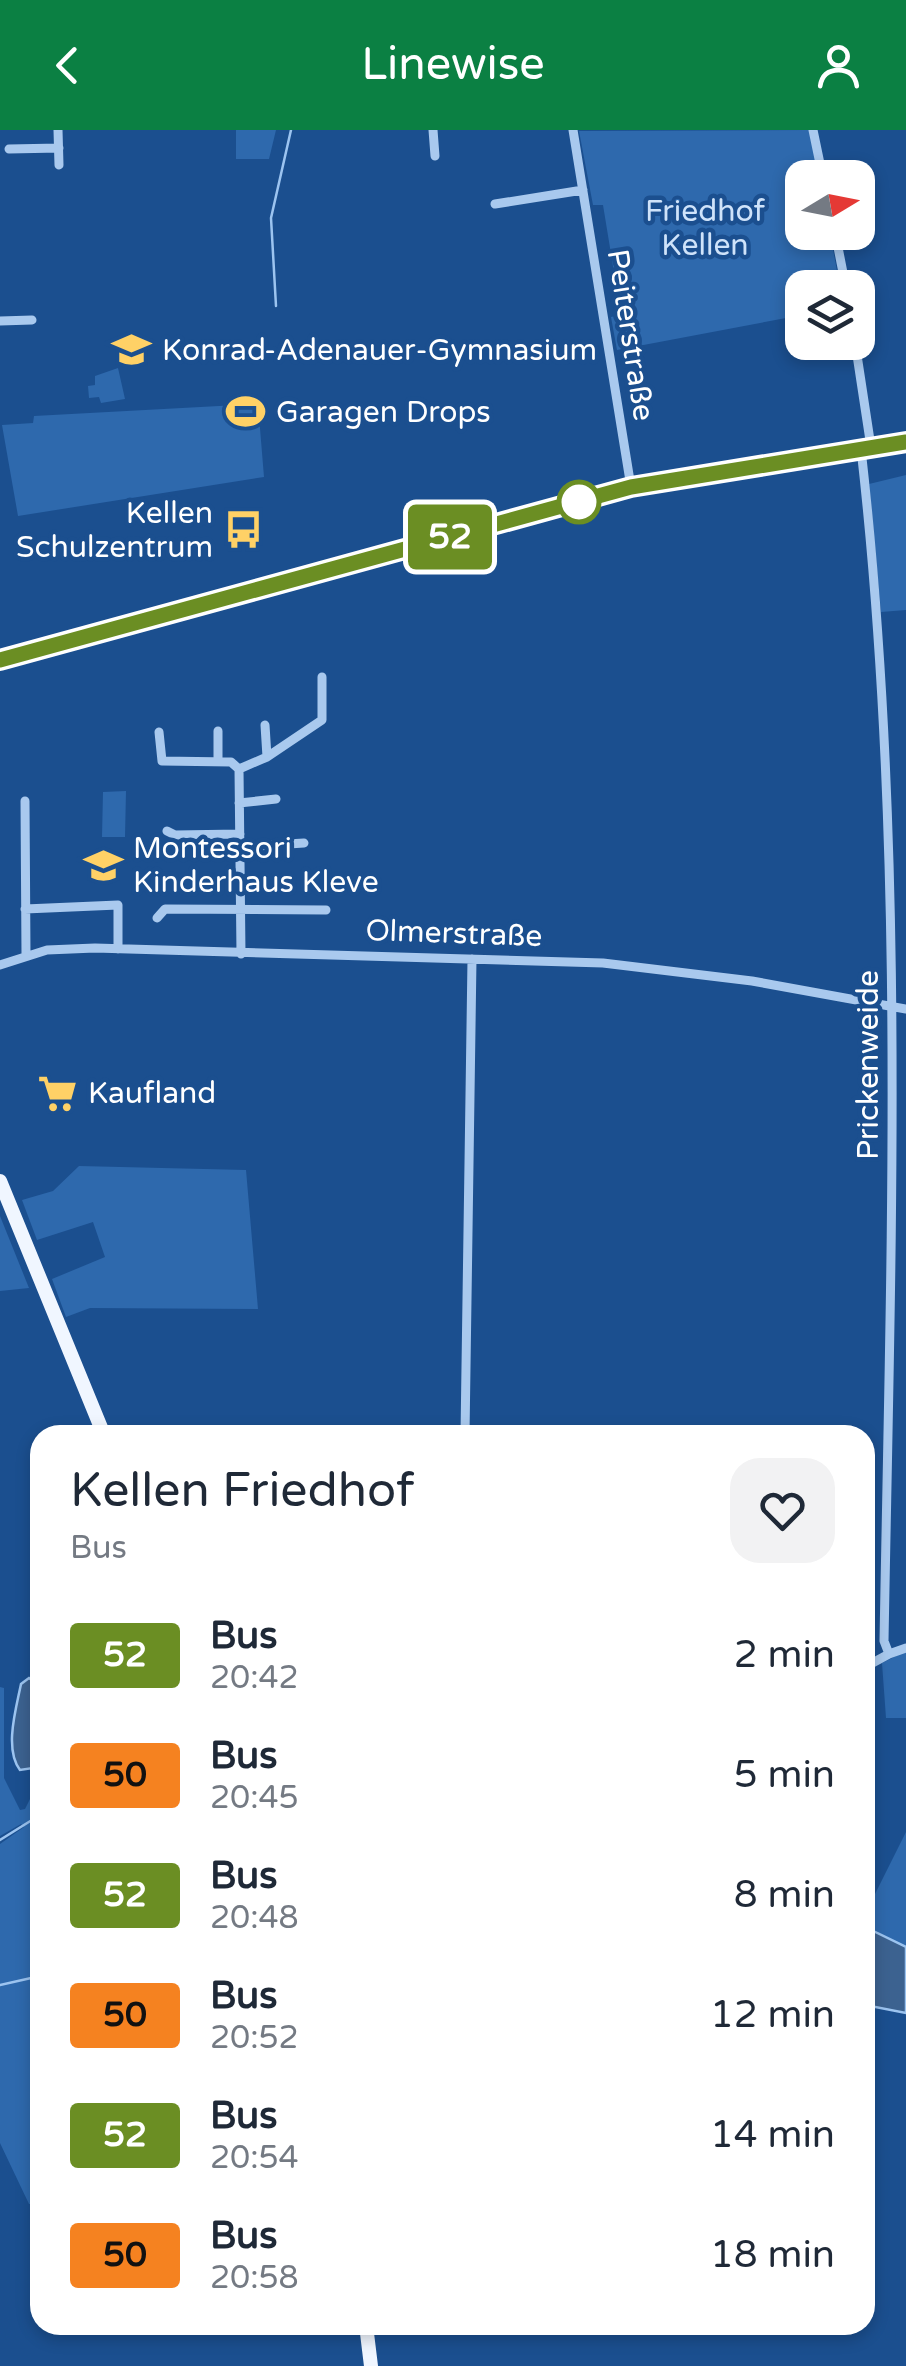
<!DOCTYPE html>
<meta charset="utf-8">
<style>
:root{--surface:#fff;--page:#f2f2f3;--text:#1f2937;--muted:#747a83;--accent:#0b8043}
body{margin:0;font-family:"Varela Round",sans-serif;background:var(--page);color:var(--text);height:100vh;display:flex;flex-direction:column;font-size:38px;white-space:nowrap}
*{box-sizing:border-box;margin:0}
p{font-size:32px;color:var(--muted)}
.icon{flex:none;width:55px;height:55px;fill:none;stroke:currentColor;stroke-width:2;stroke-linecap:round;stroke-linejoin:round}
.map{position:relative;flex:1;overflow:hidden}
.details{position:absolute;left:30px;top:1295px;width:845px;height:910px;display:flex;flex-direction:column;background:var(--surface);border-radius:30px;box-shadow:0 5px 15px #0003}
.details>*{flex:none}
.badge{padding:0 20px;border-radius:8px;font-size:35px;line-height:65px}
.needle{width:65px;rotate:80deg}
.fabs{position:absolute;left:785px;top:30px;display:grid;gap:20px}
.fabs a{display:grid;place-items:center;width:90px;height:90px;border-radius:20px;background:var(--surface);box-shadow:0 5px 15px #0003;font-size:50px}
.map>.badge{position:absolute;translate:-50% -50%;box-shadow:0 0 0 5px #fff}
.round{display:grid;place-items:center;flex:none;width:105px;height:105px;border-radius:30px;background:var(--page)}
.summary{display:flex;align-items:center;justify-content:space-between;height:170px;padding:0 40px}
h1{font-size:48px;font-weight:600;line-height:75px}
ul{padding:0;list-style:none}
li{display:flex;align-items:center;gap:30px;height:120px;padding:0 40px}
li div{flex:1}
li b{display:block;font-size:38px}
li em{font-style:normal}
li .badge{min-width:110px;font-weight:700;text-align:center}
header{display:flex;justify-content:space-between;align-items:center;height:130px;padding:0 40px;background:var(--accent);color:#fff;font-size:45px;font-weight:600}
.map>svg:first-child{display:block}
.green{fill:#2e69ad}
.water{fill:#3c6290;stroke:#9cc4f0;stroke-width:2.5}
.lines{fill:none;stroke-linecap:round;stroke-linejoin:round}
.stream{stroke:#9cc4f0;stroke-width:2.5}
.minor{stroke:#a9c9ee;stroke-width:9}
.secondary{stroke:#d6e6fa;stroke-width:12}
.primary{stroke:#f0f6ff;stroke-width:14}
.line-casing{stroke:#fff;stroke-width:22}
.line{stroke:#6b8e23;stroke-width:15}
.stop-dot{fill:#fff;stroke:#6b8e23;stroke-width:5}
.labels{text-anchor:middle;stroke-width:9;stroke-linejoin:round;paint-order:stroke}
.park-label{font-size:30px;fill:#cfe3fa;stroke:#1b4f8f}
.street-label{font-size:30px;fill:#fff;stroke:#1b4f8f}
.poi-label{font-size:30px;fill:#fff;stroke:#1b4f8f;text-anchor:start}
</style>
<header><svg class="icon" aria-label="back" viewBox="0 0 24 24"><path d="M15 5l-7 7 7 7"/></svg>Linewise<svg class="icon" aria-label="person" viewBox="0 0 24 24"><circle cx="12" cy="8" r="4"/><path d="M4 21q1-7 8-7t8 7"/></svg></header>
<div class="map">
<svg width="906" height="2236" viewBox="0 0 906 2236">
<rect width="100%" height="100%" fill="#1b4f8f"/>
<path class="green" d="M 236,0 L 276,0 L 269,29 L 236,29 Z
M 809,0 L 820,47 L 802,48 L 802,102 L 830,103 L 840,157 L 802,158 L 802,185 L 617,220 L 611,187 L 621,185 L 603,75 L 593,75 L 579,1 Z
M 118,238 L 125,269 L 101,273 L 99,267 L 89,268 L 88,256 L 95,255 L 95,246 Z
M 258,274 L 264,347 L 18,386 L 2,295 L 33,293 L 34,286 Z
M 906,345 L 906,480 L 881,482 L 869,354 Z
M 126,661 L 125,707 L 102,707 L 103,662 Z
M 79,1036 L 246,1040 L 258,1179 L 90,1178 L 66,1187 L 52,1149 L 105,1127 L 93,1092 L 37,1110 L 22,1070 L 53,1061 Z
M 0,1086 L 29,1158 L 0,1161 Z
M 906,1521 L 906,1588 L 886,1588 L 882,1533 Z
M 0,1557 L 4,1558 L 4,1648 L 20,1680 L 25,1679 L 40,1649 L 40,2074 L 29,2074 L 0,2013 L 0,1714 L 24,1697 L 21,1694 L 0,1706 Z
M 906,1702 L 906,1817 L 865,1797 L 865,1784 Z"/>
<path class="water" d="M 29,1548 L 40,1556 L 40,1637 L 20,1640 C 4,1619 16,1579 21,1554 Z
M 865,1797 L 906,1817 L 906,1883 L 865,1875 Z"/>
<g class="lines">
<path class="stream" d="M 276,176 L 271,88 L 291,0
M 0,1710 L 40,1685
M 0,1855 L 40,1846"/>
<path class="minor" d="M 58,0 L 59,35
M 433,0 L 435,26
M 573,0 L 631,357
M 813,0 L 823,48
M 9,19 L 59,18
M 495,74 L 583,60
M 835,102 L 846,158
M 0,191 L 32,190
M 855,212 L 871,317
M 861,319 C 906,715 891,1113 884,1511 L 889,1524 L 865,1537
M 265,595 L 267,627
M 218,601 L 218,632
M 159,602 L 162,631 L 231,632 L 239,639
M 25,671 L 26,825
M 239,673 L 276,669
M 167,701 L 175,705 L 240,704
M 240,717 L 304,713
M 25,779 L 118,775 L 118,819
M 157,788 L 165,779 L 326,780
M 241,824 L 239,639 L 267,627 L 322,590 L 322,547
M 0,835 L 47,820 L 95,818 L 603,833 L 752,851 L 906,879
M 465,1305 L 472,829
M 889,1524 L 906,1518"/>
<path class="secondary" d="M 0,530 L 631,357 L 906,312"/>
<path class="primary" d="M 0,1051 L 104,1305
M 366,2195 L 371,2236"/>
</g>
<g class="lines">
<defs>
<path id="line" d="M 0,530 L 631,357 L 906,312"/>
</defs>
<use href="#line" class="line-casing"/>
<use href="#line" class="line"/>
</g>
<defs>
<symbol id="school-bare" viewBox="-9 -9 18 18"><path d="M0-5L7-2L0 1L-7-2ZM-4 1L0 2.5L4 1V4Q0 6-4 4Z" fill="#ffd166" stroke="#1b4f8f" stroke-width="2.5" paint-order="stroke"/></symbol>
<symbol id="stadium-bare" viewBox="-9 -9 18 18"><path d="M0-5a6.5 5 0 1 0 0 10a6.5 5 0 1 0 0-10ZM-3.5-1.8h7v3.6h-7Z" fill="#ffd166" stroke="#1b4f8f" stroke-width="2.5" paint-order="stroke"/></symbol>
<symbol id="bus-bare" viewBox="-9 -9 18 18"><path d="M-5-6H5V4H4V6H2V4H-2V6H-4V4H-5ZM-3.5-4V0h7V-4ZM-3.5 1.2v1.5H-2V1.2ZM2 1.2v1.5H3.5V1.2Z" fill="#ffd166" stroke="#1b4f8f" stroke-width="2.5" paint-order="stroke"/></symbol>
<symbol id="supermarket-bare" viewBox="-9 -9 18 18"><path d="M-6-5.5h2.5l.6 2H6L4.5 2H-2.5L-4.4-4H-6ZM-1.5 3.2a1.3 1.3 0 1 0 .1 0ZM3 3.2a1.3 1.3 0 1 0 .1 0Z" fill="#ffd166" stroke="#1b4f8f" stroke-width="2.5" paint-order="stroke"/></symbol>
</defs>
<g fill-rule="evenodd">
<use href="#school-bare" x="104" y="192" width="55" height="55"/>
<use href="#stadium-bare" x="218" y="254" width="55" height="55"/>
<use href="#bus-bare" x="216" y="372" width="55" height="55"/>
<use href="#school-bare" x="76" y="708" width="55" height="55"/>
<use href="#supermarket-bare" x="30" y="936" width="55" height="55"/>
</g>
<circle class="stop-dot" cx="579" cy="372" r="20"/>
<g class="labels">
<g class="park-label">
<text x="705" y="91">Friedhof<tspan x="705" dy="34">Kellen</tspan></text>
</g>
<g class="street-label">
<text transform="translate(631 205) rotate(81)" y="10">Peiterstraße</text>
<text transform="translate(454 803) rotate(2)" y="10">Olmerstraße</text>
<text transform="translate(868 935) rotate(-90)" y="10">Prickenweide</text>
</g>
<g class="poi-label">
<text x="162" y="230">Konrad-Adenauer-Gymnasium</text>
<text x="276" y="292">Garagen Drops</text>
<text x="213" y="393" text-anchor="end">Kellen<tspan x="213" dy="34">Schulzentrum</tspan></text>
<text x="133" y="728">Montessori<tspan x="133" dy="34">Kinderhaus Kleve</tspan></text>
<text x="88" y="973">Kaufland</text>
</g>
</g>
</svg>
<div class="fabs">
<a><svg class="needle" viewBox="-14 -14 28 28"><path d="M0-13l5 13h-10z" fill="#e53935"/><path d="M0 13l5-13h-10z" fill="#747a83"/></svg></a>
<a><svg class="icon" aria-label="layers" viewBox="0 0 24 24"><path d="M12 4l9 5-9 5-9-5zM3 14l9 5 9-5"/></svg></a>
</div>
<b class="badge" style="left:450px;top:407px;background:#6b8e23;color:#fff">52</b>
<section class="details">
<div class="summary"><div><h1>Kellen Friedhof</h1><p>Bus</p></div><a class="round"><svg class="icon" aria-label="heart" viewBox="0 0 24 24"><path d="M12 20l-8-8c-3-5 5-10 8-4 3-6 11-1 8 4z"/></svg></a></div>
<ul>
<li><span class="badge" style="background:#6b8e23;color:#fff">52</span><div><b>Bus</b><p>20:42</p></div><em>2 min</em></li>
<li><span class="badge" style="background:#f58220;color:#111">50</span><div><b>Bus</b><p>20:45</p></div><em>5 min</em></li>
<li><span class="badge" style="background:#6b8e23;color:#fff">52</span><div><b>Bus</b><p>20:48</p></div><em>8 min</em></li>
<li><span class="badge" style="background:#f58220;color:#111">50</span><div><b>Bus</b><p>20:52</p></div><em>12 min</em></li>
<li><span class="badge" style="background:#6b8e23;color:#fff">52</span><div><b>Bus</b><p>20:54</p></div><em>14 min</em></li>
<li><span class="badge" style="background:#f58220;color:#111">50</span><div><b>Bus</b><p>20:58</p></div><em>18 min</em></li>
</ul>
</section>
</div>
